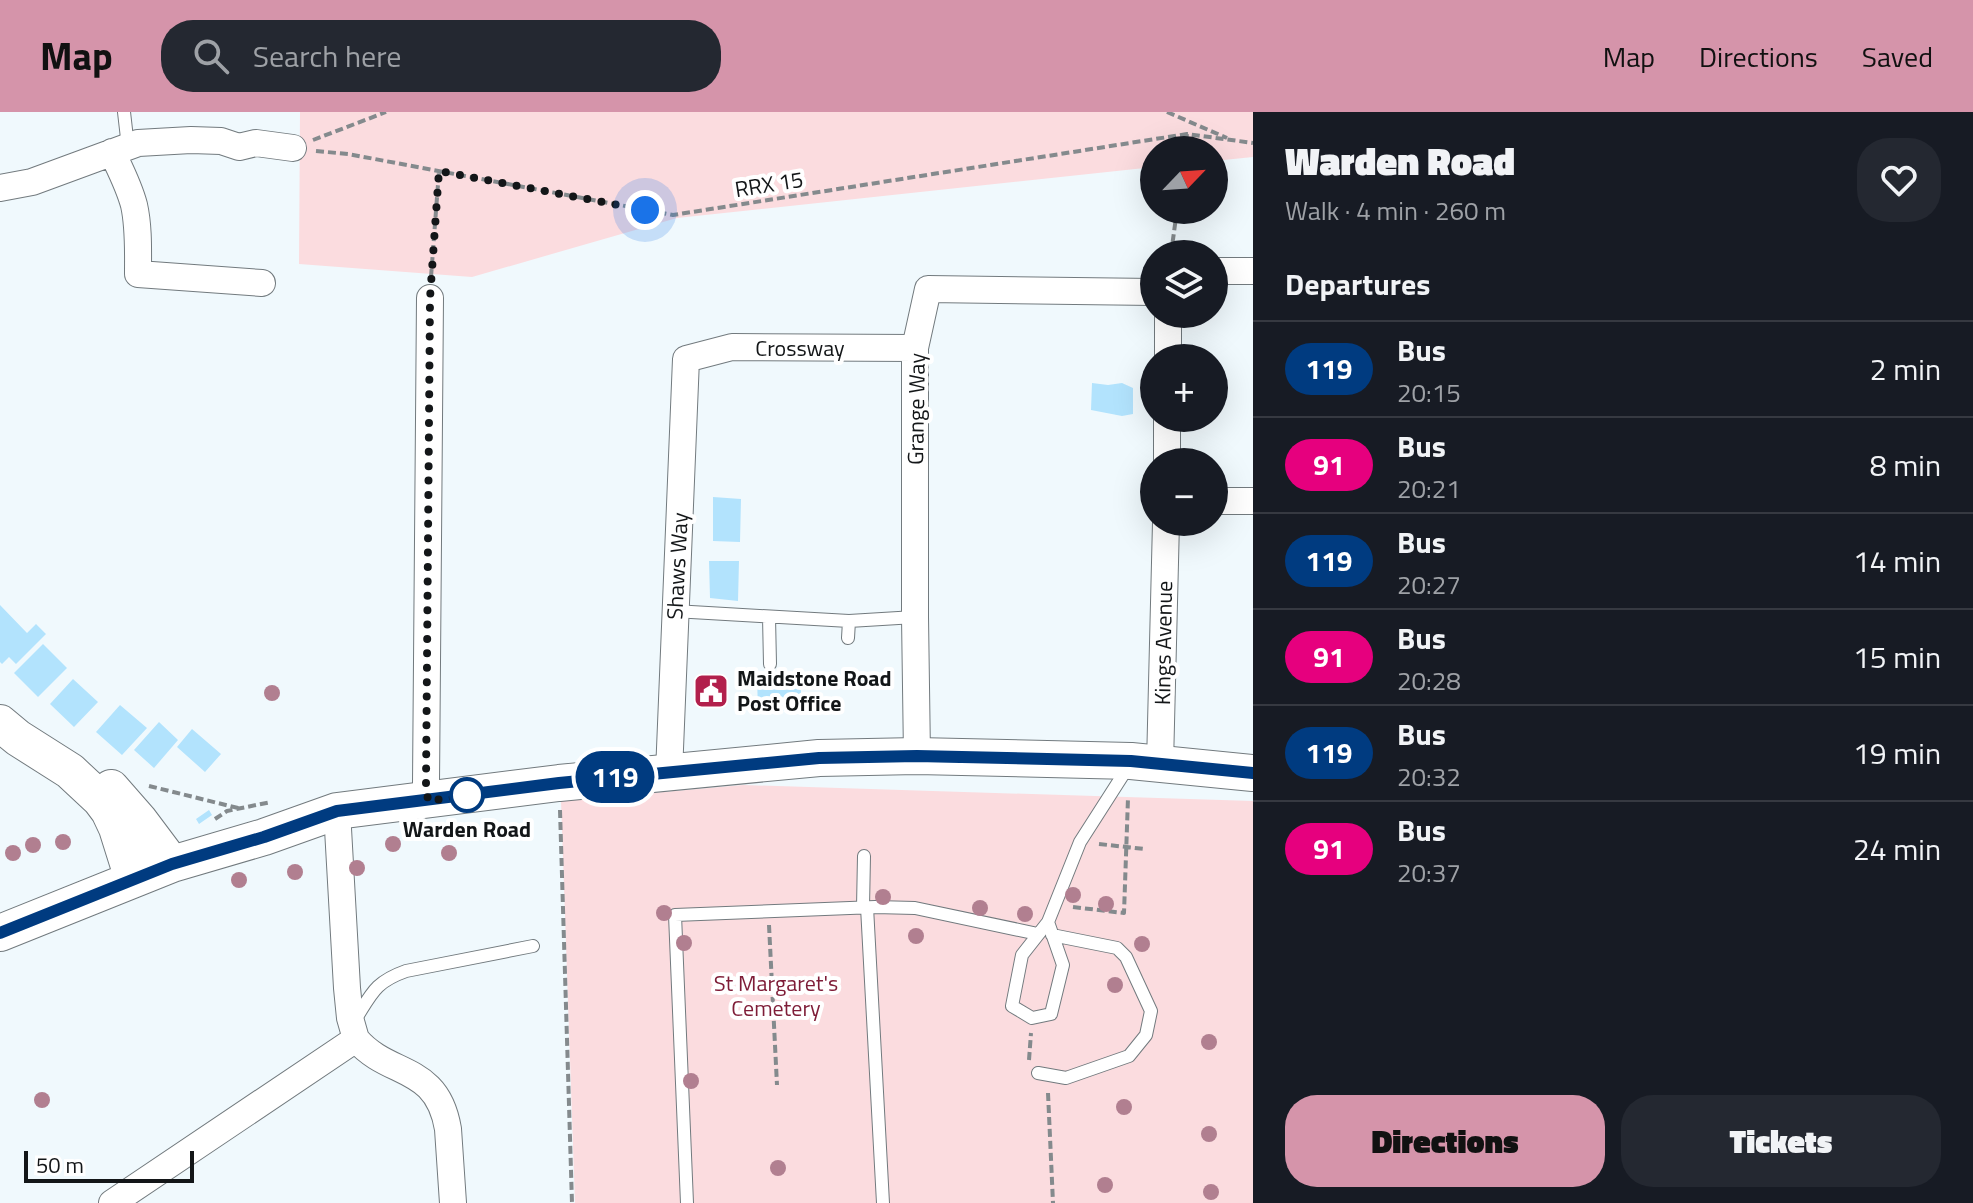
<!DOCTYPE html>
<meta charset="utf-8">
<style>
:root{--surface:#171b24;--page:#242831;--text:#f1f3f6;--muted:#9ea1a6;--line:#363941;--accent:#d594aa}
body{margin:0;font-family:"Titillium Web",sans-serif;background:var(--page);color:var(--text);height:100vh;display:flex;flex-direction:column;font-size:30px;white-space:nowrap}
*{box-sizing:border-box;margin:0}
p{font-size:26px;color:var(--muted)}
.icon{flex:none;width:44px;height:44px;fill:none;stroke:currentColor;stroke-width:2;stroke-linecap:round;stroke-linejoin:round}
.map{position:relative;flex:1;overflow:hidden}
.side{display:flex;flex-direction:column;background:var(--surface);width:720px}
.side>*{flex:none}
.badge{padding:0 16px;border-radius:26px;font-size:28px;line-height:52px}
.needle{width:52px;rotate:65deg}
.fabs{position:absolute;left:1140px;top:24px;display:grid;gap:16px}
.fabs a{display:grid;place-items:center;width:88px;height:88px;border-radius:50%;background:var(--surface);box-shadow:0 8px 32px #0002;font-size:40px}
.scale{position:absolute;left:24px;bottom:20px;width:170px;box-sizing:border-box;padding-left:8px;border:4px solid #131618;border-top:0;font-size:22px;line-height:28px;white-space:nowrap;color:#131618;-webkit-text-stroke:6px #fff;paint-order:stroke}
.you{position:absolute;width:40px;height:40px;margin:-20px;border:6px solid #fff;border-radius:50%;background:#1a73e8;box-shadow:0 0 0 12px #1a73e833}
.map>.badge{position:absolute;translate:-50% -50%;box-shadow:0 0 0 4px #fff}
h2{padding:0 32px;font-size:30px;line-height:72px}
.round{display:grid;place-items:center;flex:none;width:84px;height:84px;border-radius:32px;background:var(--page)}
.head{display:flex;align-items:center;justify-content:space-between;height:136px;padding:0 32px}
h1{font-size:38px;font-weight:800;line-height:60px}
.action{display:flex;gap:16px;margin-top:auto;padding:16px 32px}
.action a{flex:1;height:92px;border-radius:32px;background:var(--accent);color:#111;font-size:32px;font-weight:800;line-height:92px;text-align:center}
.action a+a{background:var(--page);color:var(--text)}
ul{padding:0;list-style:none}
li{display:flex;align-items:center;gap:24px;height:96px;padding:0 32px;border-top:2px solid var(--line)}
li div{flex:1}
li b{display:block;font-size:30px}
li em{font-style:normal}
li .badge{min-width:88px;font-weight:700;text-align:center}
header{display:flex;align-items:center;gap:48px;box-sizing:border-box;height:112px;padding:0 40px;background:var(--accent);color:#111}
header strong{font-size:38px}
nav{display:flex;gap:44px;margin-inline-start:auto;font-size:28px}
.search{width:560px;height:72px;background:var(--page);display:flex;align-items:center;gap:20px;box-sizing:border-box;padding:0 28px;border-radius:32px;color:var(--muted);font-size:30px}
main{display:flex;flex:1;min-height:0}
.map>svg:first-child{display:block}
.green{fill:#fbdcdf}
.building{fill:#b2e3fd}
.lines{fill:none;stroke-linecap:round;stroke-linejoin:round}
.lane-casing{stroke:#727a7e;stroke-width:14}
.street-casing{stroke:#727a7e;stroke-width:28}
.secondary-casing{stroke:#727a7e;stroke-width:38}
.path{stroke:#848a8d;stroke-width:4;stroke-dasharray:8 4;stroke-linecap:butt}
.lane{stroke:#fff;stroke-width:12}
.street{stroke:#fff;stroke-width:26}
.secondary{stroke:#fff;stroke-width:36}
.tree{fill:#b17f90}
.line-casing{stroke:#fff;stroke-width:18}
.line{stroke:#003b80;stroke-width:12}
.walk{stroke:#131618;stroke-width:8;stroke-dasharray:0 14.4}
.stop-dot{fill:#fff;stroke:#003b80;stroke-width:4}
.labels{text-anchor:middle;stroke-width:8;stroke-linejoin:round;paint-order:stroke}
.street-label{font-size:22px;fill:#131618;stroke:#fff}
.poi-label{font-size:22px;font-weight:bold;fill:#131618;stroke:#fff;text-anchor:start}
.stop-label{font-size:22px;font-weight:bold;fill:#131618;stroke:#fff}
.park-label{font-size:22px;fill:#7e1c37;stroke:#fff}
</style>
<header>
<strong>Map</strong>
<div class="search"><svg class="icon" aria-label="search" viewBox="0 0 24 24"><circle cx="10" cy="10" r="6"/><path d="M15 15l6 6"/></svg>Search here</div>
<nav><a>Map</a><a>Directions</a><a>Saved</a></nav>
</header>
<main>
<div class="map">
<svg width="1253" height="1091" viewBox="0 0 1253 1091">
<rect width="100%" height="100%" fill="#f0f9fd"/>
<path class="green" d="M 300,0 L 1253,0 L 1253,45 L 1214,49 L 1214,38 L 1154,38 L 1154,55 L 677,106 L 472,165 L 299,152 Z
M 743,673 L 1253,689 L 1253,1091 L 575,1091 L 561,689 Z"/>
<path class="building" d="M 1092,271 L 1108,273 L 1122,271 L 1133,276 L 1133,302 L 1122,304 L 1091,298 Z
M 713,385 L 741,387 L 740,430 L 713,429 Z
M 709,449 L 739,449 L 738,489 L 710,486 Z
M 0,493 L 27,521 L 36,512 L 46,522 L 16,552 L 9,545 L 2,552 L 0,550 Z
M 43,532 L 67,556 L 38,585 L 14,561 Z
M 757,564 L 800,564 L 802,598 L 758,600 Z
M 73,567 L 98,590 L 74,615 L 50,592 Z
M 120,593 L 147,616 L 122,643 L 96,620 Z
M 159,610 L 178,628 L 154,656 L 134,638 Z
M 192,617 L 221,642 L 205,660 L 177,635 Z
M 209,698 L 212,703 L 199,712 L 196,707 Z"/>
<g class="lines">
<defs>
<path id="lane" d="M 124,0 L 128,35
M 674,499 L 849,509 L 848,526
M 769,505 L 770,552
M 849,509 L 915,505
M 863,795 L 864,744
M 867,795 L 883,1091
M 1048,810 L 1022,843 L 1012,894 L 1032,906 L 1051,902 L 1063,853 L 1048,810 L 1080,730 L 1128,655
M 355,908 C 372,881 375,870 406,859 L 533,834
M 1038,961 L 1066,966 L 1129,944 L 1146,923 L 1151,899 L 1126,845 L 1117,836 L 1052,823
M 687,1091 L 675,803 L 875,795 L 915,796 L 1038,822"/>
<path id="street" d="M 112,40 C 120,57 129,74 134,93 C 139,115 138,139 138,162 L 262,171
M 0,76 L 32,70 L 138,31 L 191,28 L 221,29 L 239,35 L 256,31 L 293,36
M 1214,159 L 1253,159
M 1168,246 L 1168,202
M 1167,350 L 1167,306
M 1214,389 L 1253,389
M 917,644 L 915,505 L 915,236 L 928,177 L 1154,180
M 1160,652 L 1166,410
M 669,661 L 686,247 L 732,235 L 915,236
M 428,689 L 426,671 L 430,186
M 356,927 C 389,966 437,951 448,1017 L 453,1091
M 112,1091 L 356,927 L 350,906 L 347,876 L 337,699"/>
<path id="secondary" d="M 0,611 L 18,626 L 70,659 L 100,687 L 109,699 L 117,716 L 133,767
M 111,676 L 139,708 L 172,752
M 0,821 L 172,752 L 264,725 L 337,699 L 559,671 L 819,646 L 917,644 L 1131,649 L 1253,661"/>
</defs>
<use href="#lane" class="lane-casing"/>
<use href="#street" class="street-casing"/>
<use href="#secondary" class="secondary-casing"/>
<path class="path" d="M 1167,0 L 1227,26
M 313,28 L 386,0
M 1185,38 L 1187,22
M 316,39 L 348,42 L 673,103 L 1187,22 L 1253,31
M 1171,142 L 1177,98
M 431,165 L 439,59
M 149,674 L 238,696
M 560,698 L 572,1091
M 215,707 L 227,699 L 271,690
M 1099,732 L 1145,737
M 1073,795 L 1124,801 L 1128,686
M 769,813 L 777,973
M 1029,948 L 1031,921
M 1048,981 L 1053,1091"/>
<use href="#lane" class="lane"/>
<use href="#street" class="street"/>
<use href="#secondary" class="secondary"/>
</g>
<g class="tree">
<circle cx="272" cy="581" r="8"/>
<circle cx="63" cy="730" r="8"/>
<circle cx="393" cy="732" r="8"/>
<circle cx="33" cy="733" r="8"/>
<circle cx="13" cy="741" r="8"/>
<circle cx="449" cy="741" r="8"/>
<circle cx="357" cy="756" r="8"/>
<circle cx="295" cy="760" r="8"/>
<circle cx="239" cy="768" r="8"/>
<circle cx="1073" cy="783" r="8"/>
<circle cx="883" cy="785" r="8"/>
<circle cx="1106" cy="792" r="8"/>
<circle cx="980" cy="796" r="8"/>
<circle cx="664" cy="801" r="8"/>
<circle cx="1025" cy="802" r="8"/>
<circle cx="916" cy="824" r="8"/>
<circle cx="684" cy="831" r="8"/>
<circle cx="1142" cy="832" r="8"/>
<circle cx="1115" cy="873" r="8"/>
<circle cx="1209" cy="930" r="8"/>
<circle cx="691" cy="969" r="8"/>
<circle cx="42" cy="988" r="8"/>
<circle cx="1124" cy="995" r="8"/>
<circle cx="1209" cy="1022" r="8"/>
<circle cx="778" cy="1056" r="8"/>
<circle cx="1105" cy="1073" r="8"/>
<circle cx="1211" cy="1080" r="8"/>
</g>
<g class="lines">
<defs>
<path id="line" d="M 0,821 L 172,752 L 264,725 L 337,699 L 559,671 L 819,646 L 917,644 L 1131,649 L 1253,661"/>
</defs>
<use href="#line" class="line-casing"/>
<use href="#line" class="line"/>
<path class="walk" d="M 467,683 L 428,689 L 426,671 L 430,186 L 439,59 L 645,98"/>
</g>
<defs>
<symbol id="civic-square" viewBox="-11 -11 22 22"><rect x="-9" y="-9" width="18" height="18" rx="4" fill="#b2204c" stroke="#fff"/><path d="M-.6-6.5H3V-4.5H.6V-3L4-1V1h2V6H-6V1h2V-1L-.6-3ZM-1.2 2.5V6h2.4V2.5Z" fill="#fff"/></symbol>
</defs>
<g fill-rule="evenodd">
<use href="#civic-square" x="691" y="559" width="40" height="40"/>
</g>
<circle class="stop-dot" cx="467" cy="683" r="16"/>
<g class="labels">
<g class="street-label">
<text transform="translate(769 72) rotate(-9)" y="8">RRX 15</text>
<text x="800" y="244">Crossway</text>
<text transform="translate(916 297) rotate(-89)" y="8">Grange Way</text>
<text transform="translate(677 454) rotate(-87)" y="8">Shaws Way</text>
<text transform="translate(1163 531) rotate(-89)" y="8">Kings Avenue</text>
</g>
<g class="poi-label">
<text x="737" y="574">Maidstone Road<tspan x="737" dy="25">Post Office</tspan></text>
</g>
<g class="stop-label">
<text x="467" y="725">Warden Road</text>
</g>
<g class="park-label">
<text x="776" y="879">St Margaret's<tspan x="776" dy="25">Cemetery</tspan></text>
</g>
</g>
</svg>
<div class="fabs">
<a><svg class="needle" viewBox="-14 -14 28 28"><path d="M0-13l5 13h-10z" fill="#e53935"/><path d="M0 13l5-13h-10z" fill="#9ea1a6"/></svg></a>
<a><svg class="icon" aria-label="layers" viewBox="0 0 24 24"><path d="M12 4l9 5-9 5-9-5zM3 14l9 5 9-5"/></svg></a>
<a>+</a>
<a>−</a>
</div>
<div class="scale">50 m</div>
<div class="you" style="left:645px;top:98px"></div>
<b class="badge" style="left:615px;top:665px;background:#003b80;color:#fff">119</b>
</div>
<section class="side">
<div class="head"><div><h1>Warden Road</h1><p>Walk · 4 min · 260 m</p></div><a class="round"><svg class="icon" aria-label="heart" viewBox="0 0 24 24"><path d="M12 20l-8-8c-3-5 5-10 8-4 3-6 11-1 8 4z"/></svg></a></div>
<h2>Departures</h2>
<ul>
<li><span class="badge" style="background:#003b80;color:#fff">119</span><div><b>Bus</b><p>20:15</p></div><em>2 min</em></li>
<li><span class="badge" style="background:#e6007e;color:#fff">91</span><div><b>Bus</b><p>20:21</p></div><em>8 min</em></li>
<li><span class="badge" style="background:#003b80;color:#fff">119</span><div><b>Bus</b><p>20:27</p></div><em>14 min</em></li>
<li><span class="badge" style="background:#e6007e;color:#fff">91</span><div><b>Bus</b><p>20:28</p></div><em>15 min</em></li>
<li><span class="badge" style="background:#003b80;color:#fff">119</span><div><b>Bus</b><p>20:32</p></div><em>19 min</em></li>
<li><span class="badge" style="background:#e6007e;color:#fff">91</span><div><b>Bus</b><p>20:37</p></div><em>24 min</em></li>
</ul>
<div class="action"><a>Directions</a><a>Tickets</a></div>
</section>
</main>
